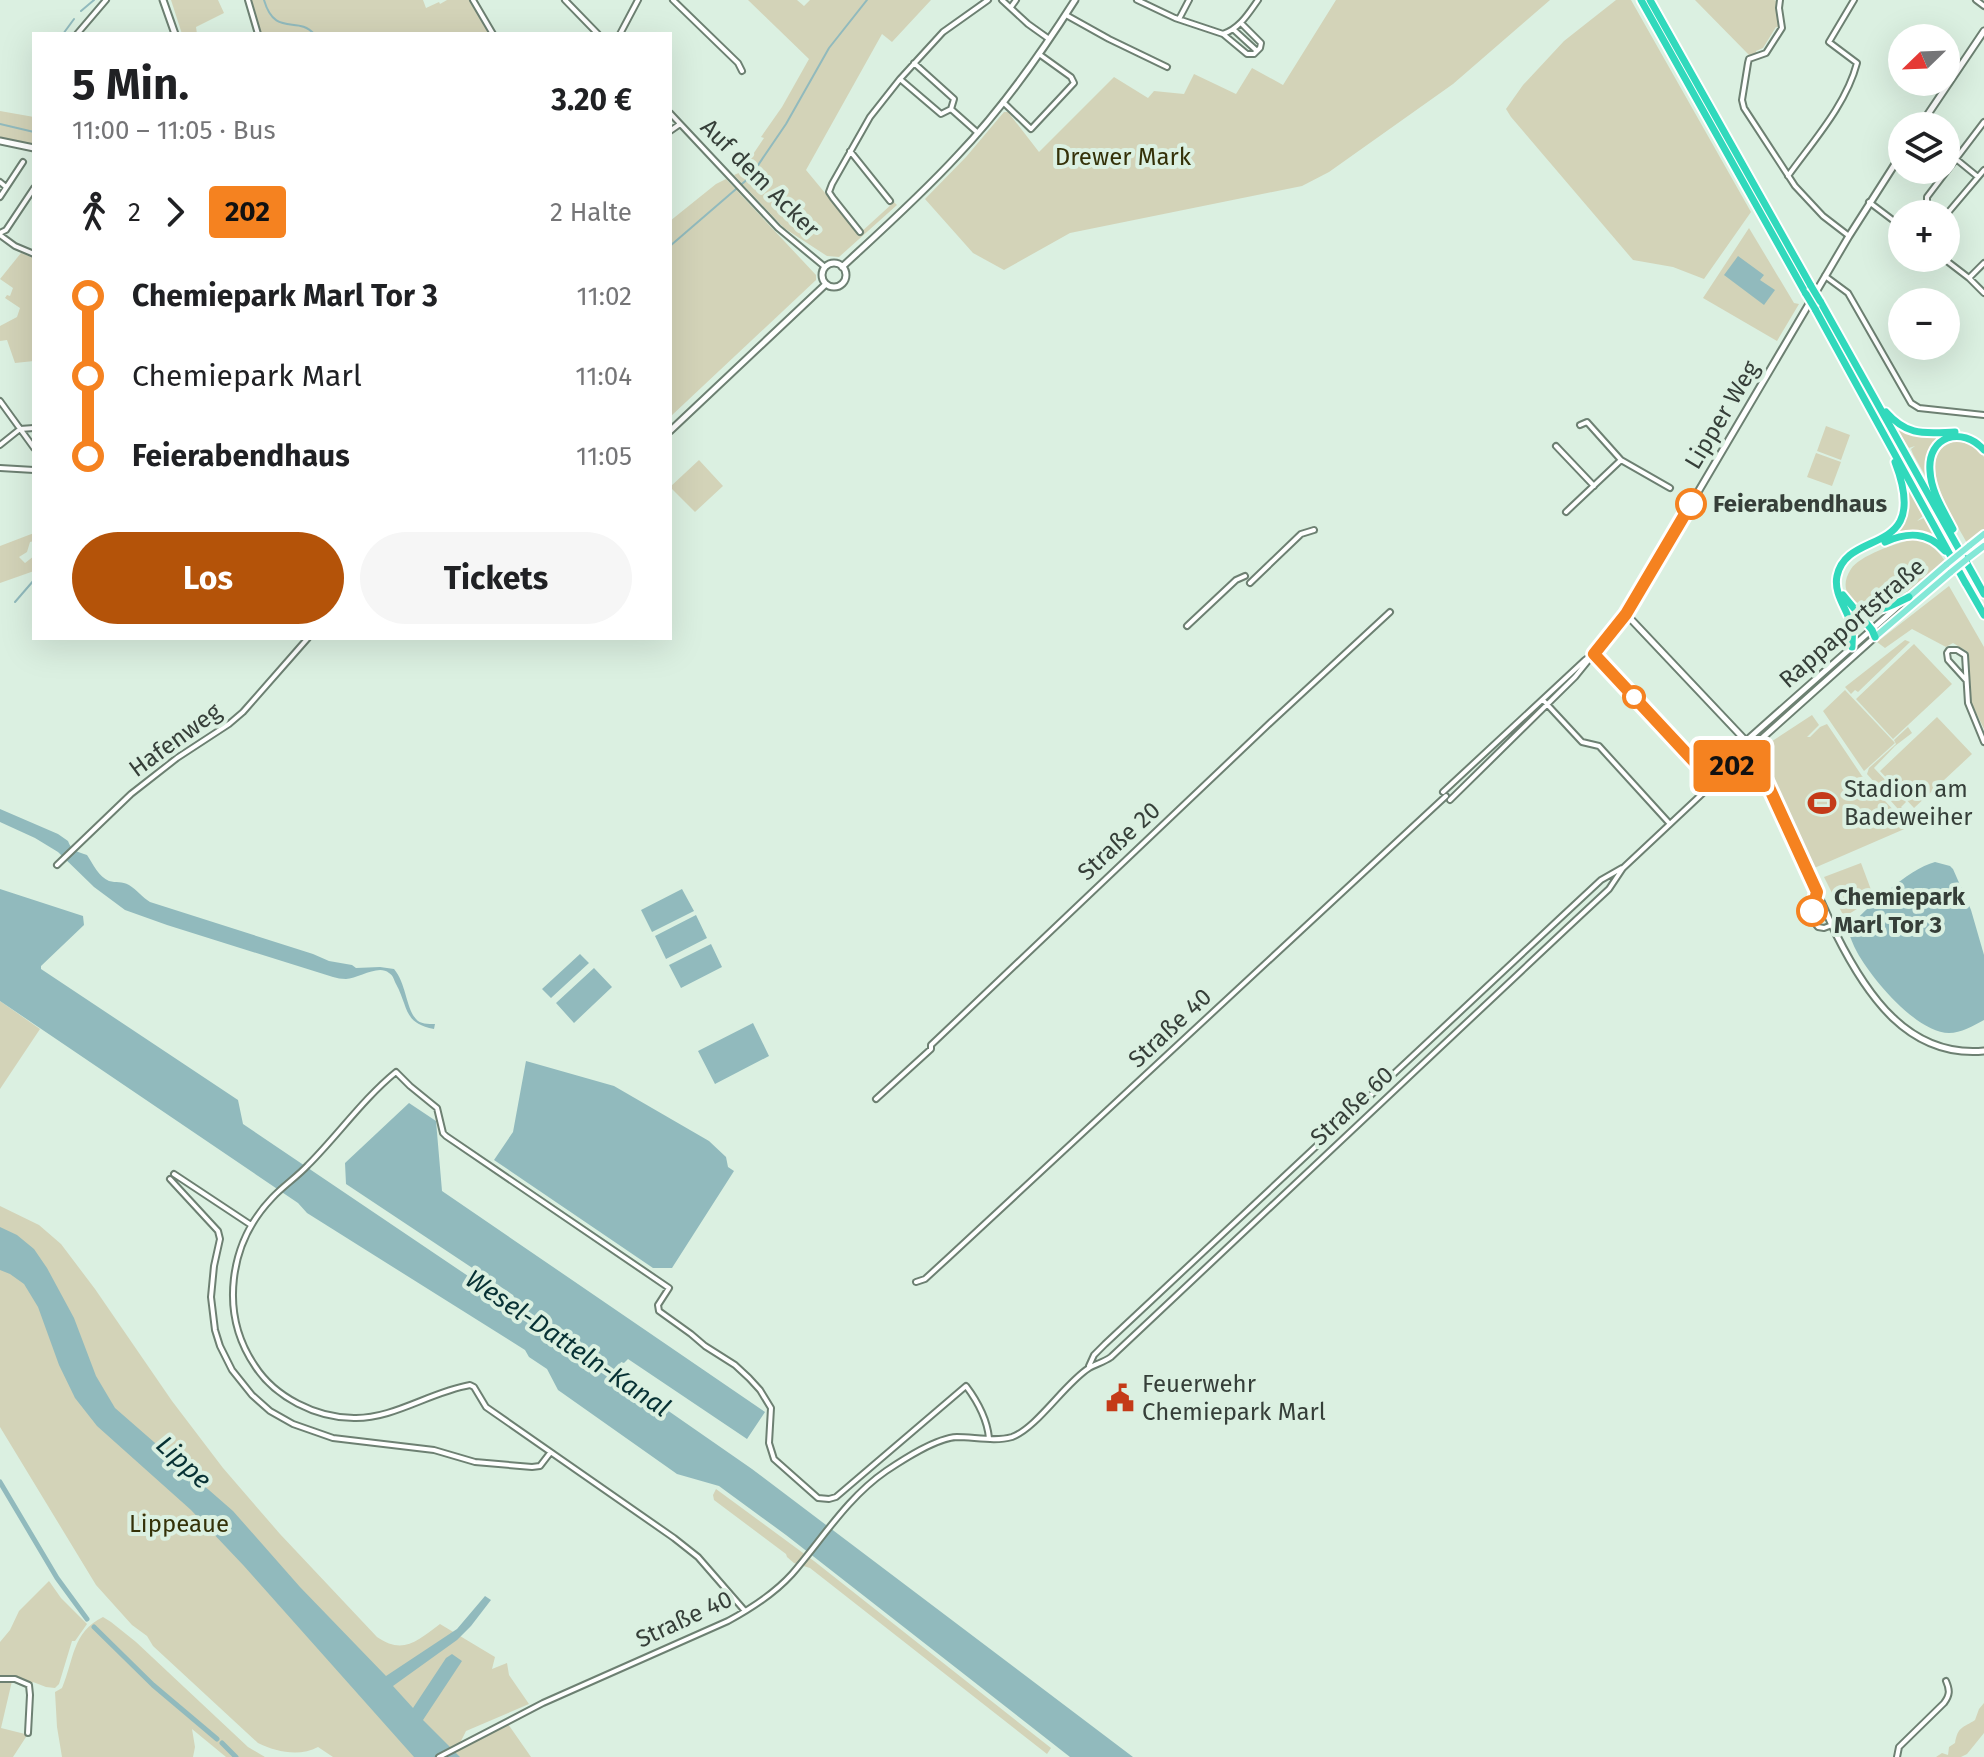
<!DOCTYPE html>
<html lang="de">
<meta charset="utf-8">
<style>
:root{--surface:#fff;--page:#f6f6f6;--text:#202124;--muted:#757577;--accent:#b45309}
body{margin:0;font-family:"Fira Sans",sans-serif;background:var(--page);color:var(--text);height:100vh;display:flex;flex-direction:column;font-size:30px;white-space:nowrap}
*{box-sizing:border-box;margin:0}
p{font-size:26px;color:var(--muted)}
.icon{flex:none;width:44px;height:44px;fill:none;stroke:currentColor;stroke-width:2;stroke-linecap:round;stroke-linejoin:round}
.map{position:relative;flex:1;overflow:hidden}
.side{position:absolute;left:32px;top:32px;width:640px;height:608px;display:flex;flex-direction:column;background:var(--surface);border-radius:0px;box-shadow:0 8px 32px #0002}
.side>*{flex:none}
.badge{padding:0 16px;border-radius:6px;font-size:28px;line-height:52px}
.needle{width:52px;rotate:247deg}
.tools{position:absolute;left:1888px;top:24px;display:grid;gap:16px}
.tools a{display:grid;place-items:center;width:72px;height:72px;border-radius:50%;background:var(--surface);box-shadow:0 8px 32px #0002;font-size:40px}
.map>.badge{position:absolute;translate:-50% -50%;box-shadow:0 0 0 4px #fff}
.legs{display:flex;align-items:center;gap:12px;height:88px;padding:0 40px;font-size:26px}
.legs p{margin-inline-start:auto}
.headline{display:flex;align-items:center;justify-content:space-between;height:136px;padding:0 40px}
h1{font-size:44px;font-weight:700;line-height:60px}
.button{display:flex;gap:16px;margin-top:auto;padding:16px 40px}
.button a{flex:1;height:92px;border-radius:48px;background:var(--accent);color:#fff;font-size:32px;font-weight:700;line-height:92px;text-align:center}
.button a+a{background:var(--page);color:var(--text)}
ul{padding:0 40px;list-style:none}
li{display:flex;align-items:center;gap:28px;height:80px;font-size:30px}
li i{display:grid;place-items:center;width:12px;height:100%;margin:0 10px;background:currentColor}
li i::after{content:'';width:20px;height:20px;margin:-10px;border:6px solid;border-radius:50%;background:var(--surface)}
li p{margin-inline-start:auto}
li:first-child i{background:linear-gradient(#0000 50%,currentColor 0)}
li:last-child i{background:linear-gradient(currentColor 50%,#0000 0)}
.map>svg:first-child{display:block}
.green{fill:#d3d3b8}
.water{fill:#91babd}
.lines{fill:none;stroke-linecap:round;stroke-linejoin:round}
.stream{stroke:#91babd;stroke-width:2}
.canal{stroke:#91babd;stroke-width:5}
.minor-casing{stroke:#6d8072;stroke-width:8}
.tertiary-casing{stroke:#6d8072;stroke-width:9}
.secondary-casing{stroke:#6d8072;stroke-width:9}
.primary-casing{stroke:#fff;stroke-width:10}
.motorway-casing{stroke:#fff;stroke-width:11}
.minor{stroke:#fff;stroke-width:4}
.tertiary{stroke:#fff;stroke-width:5}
.secondary{stroke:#fff;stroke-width:5}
.primary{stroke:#83e8d7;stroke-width:6}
.motorway{stroke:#31d9bc;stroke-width:7}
.primary-bridge-casing{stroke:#fff;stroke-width:10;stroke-linecap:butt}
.motorway-bridge-casing{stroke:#fff;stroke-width:11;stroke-linecap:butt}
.primary-bridge{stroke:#83e8d7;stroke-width:6}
.motorway-bridge{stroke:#31d9bc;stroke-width:7}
.line-1-casing{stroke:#fff;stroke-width:18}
.line-1{stroke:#f58220;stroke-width:12}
.stop-1-dot{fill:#fff;stroke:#f58220;stroke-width:4}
.labels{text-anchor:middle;stroke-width:8;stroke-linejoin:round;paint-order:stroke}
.park-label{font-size:24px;fill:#343108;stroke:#dbf0e1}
.street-label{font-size:24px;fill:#363f39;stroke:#dbf0e1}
.stop-label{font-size:24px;font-weight:bold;fill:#363f39;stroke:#dbf0e1;text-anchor:start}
.poi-label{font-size:24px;fill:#363f39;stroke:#dbf0e1;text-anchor:start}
.water-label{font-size:26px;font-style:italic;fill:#073134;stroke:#dbf0e1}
</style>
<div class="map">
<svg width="1984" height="1757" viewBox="0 0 1984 1757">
<rect width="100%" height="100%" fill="#dbf0e1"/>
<path class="green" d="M 171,0 L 218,0 L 224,13 L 196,27 L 197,34 L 182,34 Z
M 251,0 L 423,0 L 426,8 L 439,2 L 440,4 L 447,0 L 471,0 L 491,34 L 260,34 Z
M 748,0 L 797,0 L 804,6 L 810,0 L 931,0 L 892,42 L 882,34 L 806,170 L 859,234 L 894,202 L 897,205 L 839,257 L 827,256 L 784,228 L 734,175 L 741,172 L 764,138 L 761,137 L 782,107 L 809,59 Z
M 1336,0 L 1550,0 L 1453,84 L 1329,172 L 1302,186 L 1070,233 L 1004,270 L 973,253 L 925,199 L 966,157 L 1004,112 L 1008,112 L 1039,152 L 1114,77 L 1148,98 L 1154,91 L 1184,94 L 1194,74 L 1236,94 L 1252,68 L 1283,85 Z
M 1616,0 L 1631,0 L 1751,212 L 1704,279 L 1673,267 L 1633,260 L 1511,117 L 1506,109 L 1523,85 L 1564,41 Z
M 1695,0 L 1774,0 L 1777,1 L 1780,27 L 1779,28 L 1776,27 L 1763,48 L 1756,51 L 1757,54 L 1749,55 Z
M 0,111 L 34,117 L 34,145 L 0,138 Z
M 726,179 L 816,275 L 816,280 L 670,417 L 670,221 L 716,184 Z
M 1749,228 L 1794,303 L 1799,304 L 1777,341 L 1703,298 Z
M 21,253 L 34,258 L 32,346 L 34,350 L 34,361 L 15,363 L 7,340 L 0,341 L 0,326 L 17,317 L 20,308 L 5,298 L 7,295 L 10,296 L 13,288 L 0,279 Z
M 1826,426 L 1850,435 L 1841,460 L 1817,451 Z
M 1897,426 L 1951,434 L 1929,453 L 1931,486 L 1913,454 L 1911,449 L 1915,446 L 1909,448 L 1896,427 Z
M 1955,441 C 1967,442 1977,447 1984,457 L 1984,530 L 1967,543 C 1956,523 1924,474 1939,452 C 1942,446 1948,444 1955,441 Z
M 1816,453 L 1841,462 L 1832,486 L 1807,477 Z
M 699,460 L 723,486 L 695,512 L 670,487 Z
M 1906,485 L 1923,516 L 1917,521 L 1924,518 L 1936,538 L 1889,538 C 1908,522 1906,506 1906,485 Z
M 34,533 L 34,541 L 30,542 L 27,552 L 19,557 L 25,563 L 34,556 L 34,571 L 0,583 L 0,546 Z
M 1911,540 C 1927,540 1936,548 1945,561 C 1928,575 1911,593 1891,603 C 1867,615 1832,598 1851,569 C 1859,556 1896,543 1911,540 Z
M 1949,586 L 1984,647 L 1984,729 L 1971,702 L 1968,652 L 1953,643 L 1946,647 L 1912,629 L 1885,648 L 1877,642 Z
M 1905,640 L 1910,642 L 1858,692 L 1855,690 L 1851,694 L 1845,687 Z
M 1914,644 L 1952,684 L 1893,739 L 1856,699 Z
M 1845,690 L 1895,743 L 1864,771 L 1823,711 Z
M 1812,715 L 1819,725 L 1807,737 L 1810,737 L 1820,727 L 1827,724 L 1862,776 L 1909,827 L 1812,869 L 1763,755 L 1763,747 Z
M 1937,717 L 1972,754 L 1914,808 L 1880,771 Z
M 1908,727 L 1912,733 L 1895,746 L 1874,768 L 1906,802 L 1901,807 L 1907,814 L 1898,809 L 1867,774 L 1869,768 L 1896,744 L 1894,740 Z
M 1861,863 L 1873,895 L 1865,904 L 1844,917 L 1824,877 Z
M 0,1001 L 40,1029 L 0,1089 Z
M 0,1206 L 39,1225 L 61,1244 L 95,1289 L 172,1401 L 223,1468 L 280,1534 L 377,1637 C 403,1655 417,1641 440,1624 L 495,1657 L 492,1669 L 507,1663 L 509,1675 L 529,1704 L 466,1731 L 461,1741 L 450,1750 L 415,1757 L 333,1757 L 318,1747 C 300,1757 276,1752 258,1743 L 153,1646 L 147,1636 L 132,1625 L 96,1585 L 0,1427 Z
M 716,1489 L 814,1561 L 1051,1748 L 1047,1754 L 810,1568 L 794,1563 L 787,1557 L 786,1554 L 714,1500 L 713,1495 Z
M 49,1581 L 61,1598 L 87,1624 L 75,1641 L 72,1641 L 59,1684 L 55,1688 L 46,1687 L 33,1682 L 32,1683 L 20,1678 L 0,1676 L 0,1642 L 10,1630 L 19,1611 Z
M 103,1617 L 111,1622 L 136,1642 L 248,1747 L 265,1757 L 226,1757 L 192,1729 L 195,1747 L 193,1757 L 62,1757 L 57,1727 L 55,1692 L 62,1688 C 74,1660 72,1632 103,1617 Z
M 0,1681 L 12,1681 L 1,1728 L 25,1734 L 26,1737 L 13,1757 L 0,1757 Z
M 1984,1703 L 1984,1733 L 1967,1754 L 1961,1757 L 1936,1757 L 1942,1753 L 1948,1755 L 1949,1747 L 1955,1743 C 1958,1726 1963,1728 1975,1720 L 1979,1709 Z
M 508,1724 L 531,1757 L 444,1757 L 455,1753 Z"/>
<path class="water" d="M 1738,256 L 1764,275 L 1760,280 L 1775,290 L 1764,305 L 1724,275 Z
M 0,809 L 58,834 L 68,841 C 71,851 79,852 87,855 C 93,864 99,877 109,881 C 116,883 122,881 129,885 C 137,890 142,897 150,902 L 313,954 L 329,961 L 352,965 L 356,968 L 380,967 L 394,969 C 406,983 406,1008 416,1019 C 420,1024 428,1024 435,1024 L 434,1029 C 403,1023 409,1008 396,984 C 394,980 393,975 389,973 C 378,964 358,979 346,979 C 341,979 337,978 333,977 L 167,925 L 125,910 L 94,887 L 58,852 L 35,838 L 0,822 Z
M 1935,862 L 1950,866 L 1953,869 L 1971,910 L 1984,955 L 1984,1020 C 1973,1026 1961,1033 1949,1033 C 1917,1033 1871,978 1857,952 C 1853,945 1850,936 1847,929 C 1866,909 1908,869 1935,862 Z
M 0,889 L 83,916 L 84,925 L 41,966 L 41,969 L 238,1100 L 243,1124 L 508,1303 L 511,1303 L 515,1299 L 513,1295 L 346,1184 L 345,1163 L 409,1103 L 436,1121 L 442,1191 L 765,1412 L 747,1439 L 628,1359 L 624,1363 L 621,1362 C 618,1368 617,1372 621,1378 L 752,1469 L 1133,1757 L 1070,1757 L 786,1535 L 719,1486 L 677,1474 L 558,1390 L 547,1369 L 529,1357 L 525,1350 L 307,1213 L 298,1203 L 0,1001 Z
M 682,889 L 694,911 L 652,932 L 641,910 Z
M 696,915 L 707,938 L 666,959 L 655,936 Z
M 711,944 L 722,967 L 681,988 L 669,965 Z
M 580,954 L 589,963 L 551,998 L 542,989 Z
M 594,968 L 612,987 L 574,1023 L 556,1003 Z
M 753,1023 L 769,1056 L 715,1084 L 698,1051 Z
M 526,1061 L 614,1086 L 709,1141 L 726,1157 L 728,1167 L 734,1171 L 672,1268 L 653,1268 L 494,1160 L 513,1132 Z
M 0,1227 L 17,1235 L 34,1249 L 47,1268 L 74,1318 L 96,1376 L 115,1408 L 233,1511 L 300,1587 L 386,1676 L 457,1629 L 485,1596 L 491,1600 L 471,1626 L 457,1640 L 393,1686 L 413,1708 L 446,1658 L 452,1654 L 462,1661 L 423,1720 L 460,1757 L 414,1757 L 244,1566 L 191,1510 L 97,1426 L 75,1398 L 59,1365 L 38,1307 L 24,1284 L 10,1274 L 0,1270 Z"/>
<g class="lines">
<path class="stream" d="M 264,0 C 275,38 298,15 314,34
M 81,11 L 94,0
M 63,34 L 74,19
M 0,124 L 34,132
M 670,246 L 750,177 L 786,124 L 829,48 L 867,0
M 15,602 L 34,580"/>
<path class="canal" d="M 0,1482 L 57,1578 L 87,1619
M 94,1627 L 153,1685 L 217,1739
M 222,1743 L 236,1757"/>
<defs>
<path id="minor" d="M 248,0 L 258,34
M 473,0 L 493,34
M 565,0 L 598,34
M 673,0 L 738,63 L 742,71
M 1002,0 L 1028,24 L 1049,39
M 1137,0 L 1175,18 L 1223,34 C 1240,28 1248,14 1258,0
M 1780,0 L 1779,8 L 1782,28 L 1766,53 L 1749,59 L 1748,63 L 1742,100 L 1744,108 L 1795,186 L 1823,216 L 1849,236
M 1976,0 L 1984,6
M 1011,7 L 1016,0
M 1066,15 L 1109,39 L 1167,67
M 1179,19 L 1189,0
M 1233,29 L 1257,51
M 77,34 L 106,0
M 620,34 L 638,0
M 1223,34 L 1247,54 L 1254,54 L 1260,48 L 1261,43 L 1241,23
M 914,63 L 954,99 L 951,109
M 900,79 L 941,114 L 951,109
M 1003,102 L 1031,129 L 1074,83 L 1071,77 L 1039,54
M 951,109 L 978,133
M 670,113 L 778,228 L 825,267
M 670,131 L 680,124
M 850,151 L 890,201
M 1956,159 L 1978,177
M 1788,176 C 1813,141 1846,105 1857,63 L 1829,42 L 1854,0
M 0,182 L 6,187
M 0,197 L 23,162
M 1869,202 L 1902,227
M 1942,214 L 1927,204 L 1927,197 L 1984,122
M 1946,215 L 1984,170
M 860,232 L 833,198 L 829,192 L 832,184 L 870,117 L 900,79 L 943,32 L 988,0
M 0,233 L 6,230 L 34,188
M 0,235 L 15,246 L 34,254
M 1943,258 L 1969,278 L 1984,293
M 1825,276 L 1848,293 L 1911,403 L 1919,408 L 1984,415
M 1969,278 L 1984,263
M 0,401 L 34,448
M 1580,425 L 1587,422 L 1621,460 L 1670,488
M 20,429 L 34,428
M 0,445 L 20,429
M 1556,446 L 1594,486
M 0,468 L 34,470
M 1566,512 L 1621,460
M 1250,583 L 1301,534 L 1314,530
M 1187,626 L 1236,580 L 1245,576
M 1594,654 L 1714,783
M 1966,680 L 1948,660 L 1947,653 L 1949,650 L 1957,650 L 1965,655 L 1968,703 L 1984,742
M 1543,700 L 1582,742 L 1599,746 L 1670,824
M 1703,790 L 1710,778 L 1746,741
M 1443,792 L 1585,660 L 1592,655
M 1450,800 L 1575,677 L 1626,614
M 57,865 L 131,794 L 177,758 L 229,724 L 243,712 L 308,638
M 1816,893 C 1808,910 1804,912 1818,927 L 1824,928 L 1832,925
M 876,1099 L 931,1049 L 931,1045 L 1271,722 L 1390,612
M 174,1174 L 251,1225
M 170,1179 L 218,1231 L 220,1239 L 214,1266 L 211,1297 L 215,1330 L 220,1346 L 232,1370 L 252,1395 L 270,1411 L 293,1424 L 333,1438 L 434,1450 L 475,1462 L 532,1467 L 540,1466 L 550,1453
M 916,1282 L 925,1279 L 949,1257 L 1446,796
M 1089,1366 L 1094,1355 L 1105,1344 L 1557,921 L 1601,880 L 1622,868
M 745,1611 L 698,1557 L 674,1538 L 486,1407 L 474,1387 L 470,1385 C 430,1392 393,1419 354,1418 C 316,1418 275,1397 255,1366 C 219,1313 229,1243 272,1198 C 283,1186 297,1177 308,1165 C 338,1135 363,1099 396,1072 L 410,1086 L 437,1108 L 443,1133 L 446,1136 L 669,1288 L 658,1305 L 659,1311 L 691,1334 L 705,1346 L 735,1365 L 749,1378 L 760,1390 L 771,1408 L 769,1443 L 774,1459 L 818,1498 L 829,1499 L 836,1497 L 966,1386 C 978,1402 987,1418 989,1438
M 0,1679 L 15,1679 L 29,1685 L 30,1695 L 28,1733
M 439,1757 L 543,1703 L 728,1621 C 752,1608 774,1594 792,1574 C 823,1538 847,1498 886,1471 C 904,1459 936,1438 957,1437 C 974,1437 995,1442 1012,1437 C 1037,1428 1065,1383 1089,1368 C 1096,1364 1104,1362 1111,1357 L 1565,930 L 1609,889 L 1623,868 L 1751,748
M 1897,1757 L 1899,1747 L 1944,1703 C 1950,1695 1950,1690 1946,1681"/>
<path id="tertiary" d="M 163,0 L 175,34
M 1920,126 L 1984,31
M 1746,741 L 1626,614 L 1849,236 L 1902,153"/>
<path id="secondary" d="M 0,141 L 34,148
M822 275a12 12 0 1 1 24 0a12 12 0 1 1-24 0Z
M 842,267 C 881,231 921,195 957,156 C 1002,109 1040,55 1075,0
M 670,431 L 826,284
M 1904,601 L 1746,741 L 1751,748 L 1836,934 C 1866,994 1908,1058 1984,1051
M 1751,748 L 1875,637"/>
<path id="primary" d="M 1969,546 L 1984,534
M 1967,559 L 1984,546
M 1909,597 L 1947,564
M 1875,637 L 1951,572"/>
<path id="motorway" d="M 1641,0 L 1806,294
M 1650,0 L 1811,286
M 1820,301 L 1984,594
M 1815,309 L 1966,584
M 1886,412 C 1908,437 1925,433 1955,432
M 1953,529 C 1944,511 1931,492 1930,471 C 1927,436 1962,425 1984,450
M 1885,542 C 1907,532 1928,531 1945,551
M 1965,582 L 1984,615
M 1843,595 L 1872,630 L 1875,637
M 1856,611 C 1878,613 1889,607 1909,597
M 1852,647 C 1852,641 1853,634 1852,628 C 1849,611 1833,595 1837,576 C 1847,527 1932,559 1895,462"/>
</defs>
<use href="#minor" class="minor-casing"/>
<use href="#tertiary" class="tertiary-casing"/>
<use href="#secondary" class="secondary-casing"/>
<use href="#primary" class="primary-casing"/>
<use href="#motorway" class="motorway-casing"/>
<use href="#minor" class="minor"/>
<use href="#tertiary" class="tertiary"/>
<use href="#secondary" class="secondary"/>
<use href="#primary" class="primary"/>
<use href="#motorway" class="motorway"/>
<defs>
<path id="primary-bridge" d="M 1947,564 L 1969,546
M 1951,572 L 1967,559"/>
<path id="motorway-bridge" d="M 1811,286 L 1820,301
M 1806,294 L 1815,309"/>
</defs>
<use href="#primary-bridge" class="primary-bridge-casing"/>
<use href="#motorway-bridge" class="motorway-bridge-casing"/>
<use href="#primary-bridge" class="primary-bridge"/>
<use href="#motorway-bridge" class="motorway-bridge"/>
</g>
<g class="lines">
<defs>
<path id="line-1" d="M 1691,504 L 1626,614 L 1594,654 L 1714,783 L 1751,748 L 1817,892 L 1812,911"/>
</defs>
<use href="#line-1" class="line-1-casing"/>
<use href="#line-1" class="line-1"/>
</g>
<defs>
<symbol id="stadium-bare" viewBox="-9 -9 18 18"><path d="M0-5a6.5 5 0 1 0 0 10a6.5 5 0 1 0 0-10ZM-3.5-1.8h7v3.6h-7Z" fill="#c43a18" stroke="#dbf0e1" stroke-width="2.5" paint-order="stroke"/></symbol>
<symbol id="civic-bare" viewBox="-9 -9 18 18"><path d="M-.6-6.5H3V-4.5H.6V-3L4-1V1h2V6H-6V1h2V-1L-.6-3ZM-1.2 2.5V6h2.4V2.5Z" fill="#c43a18" stroke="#dbf0e1" stroke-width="2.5" paint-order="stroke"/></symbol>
</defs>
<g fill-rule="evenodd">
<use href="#stadium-bare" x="1802" y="783" width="40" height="40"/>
<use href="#civic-bare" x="1100" y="1378" width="40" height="40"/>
</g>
<g class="stop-1-dot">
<circle cx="1691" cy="504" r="14"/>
<circle cx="1634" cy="697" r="10"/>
<circle cx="1812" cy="911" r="14"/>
</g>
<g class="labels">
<g class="park-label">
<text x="1123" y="165">Drewer Mark</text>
<text x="179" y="1532">Lippeaue</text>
</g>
<g class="street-label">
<text transform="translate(760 178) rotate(45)" y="8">Auf dem Acker</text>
<text transform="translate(1722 415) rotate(-59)" y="8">Lipper Weg</text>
<text transform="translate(1852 623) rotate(-41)" y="8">Rappaportstraße</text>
<text transform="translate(175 740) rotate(-36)" y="8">Hafenweg</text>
<text transform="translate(1119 841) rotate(-43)" y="8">Straße 20</text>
<text transform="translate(1170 1028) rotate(-43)" y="8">Straße 40</text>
<text transform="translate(1352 1106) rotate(-43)" y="8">Straße 60</text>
<text transform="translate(684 1619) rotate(-25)" y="8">Straße 40</text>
</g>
<g class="stop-label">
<text x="1713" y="512">Feierabendhaus</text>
<text x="1834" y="905">Chemiepark<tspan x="1834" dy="28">Marl Tor 3</tspan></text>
</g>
<g class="poi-label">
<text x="1844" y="797">Stadion am<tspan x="1844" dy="28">Badeweiher</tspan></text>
<text x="1142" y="1392">Feuerwehr<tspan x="1142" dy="28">Chemiepark Marl</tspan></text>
</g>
<g class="water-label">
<text transform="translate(568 1343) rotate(34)" y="9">Wesel-Datteln-Kanal</text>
<text transform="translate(184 1462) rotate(43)" y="9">Lippe</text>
</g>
</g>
</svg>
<div class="tools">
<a><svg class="needle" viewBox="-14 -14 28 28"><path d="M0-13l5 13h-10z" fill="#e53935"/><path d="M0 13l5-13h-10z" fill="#757577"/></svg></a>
<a><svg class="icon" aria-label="layers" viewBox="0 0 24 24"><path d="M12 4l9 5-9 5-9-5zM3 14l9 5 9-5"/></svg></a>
<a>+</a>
<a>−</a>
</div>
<b class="badge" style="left:1732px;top:766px;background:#f58220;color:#111">202</b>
<section class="side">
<div class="headline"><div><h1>5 Min.</h1><p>11:00 – 11:05 · Bus</p></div><b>3.20 €</b></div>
<div class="legs"><svg class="icon" aria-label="walk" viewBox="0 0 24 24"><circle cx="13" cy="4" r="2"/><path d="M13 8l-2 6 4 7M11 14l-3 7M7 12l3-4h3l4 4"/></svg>2<svg class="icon" aria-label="forward" viewBox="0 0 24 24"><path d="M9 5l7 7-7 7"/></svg><b class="badge" style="background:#f58220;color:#111">202</b><p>2 Halte</p></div>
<ul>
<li><i style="color:#f58220"></i><b>Chemiepark Marl Tor 3</b><p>11:02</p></li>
<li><i style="color:#f58220"></i><span>Chemiepark Marl</span><p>11:04</p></li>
<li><i style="color:#f58220"></i><b>Feierabendhaus</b><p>11:05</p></li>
</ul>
<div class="button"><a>Los</a><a>Tickets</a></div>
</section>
</div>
